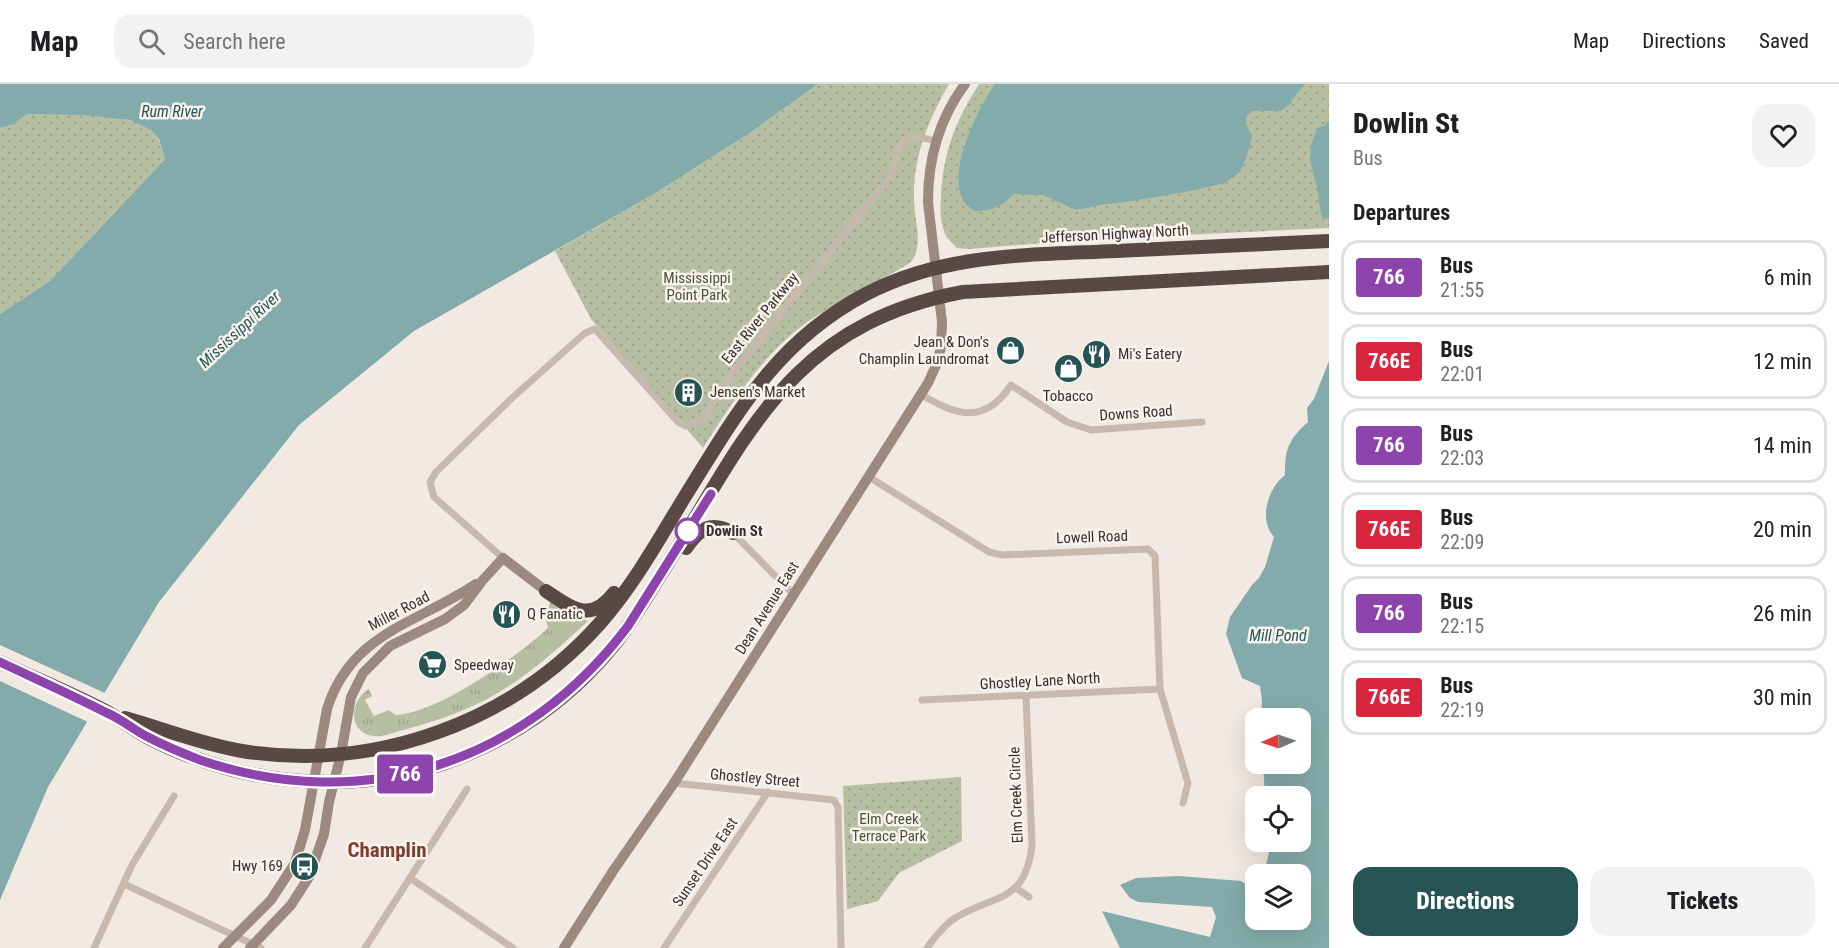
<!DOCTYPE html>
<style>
:root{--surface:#fff;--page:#f2f2f2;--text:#202124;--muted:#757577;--line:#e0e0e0;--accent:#265455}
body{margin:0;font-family:"Roboto Condensed",sans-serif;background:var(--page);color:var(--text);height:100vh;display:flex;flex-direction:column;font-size:22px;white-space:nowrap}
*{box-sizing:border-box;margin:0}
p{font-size:20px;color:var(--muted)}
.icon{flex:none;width:33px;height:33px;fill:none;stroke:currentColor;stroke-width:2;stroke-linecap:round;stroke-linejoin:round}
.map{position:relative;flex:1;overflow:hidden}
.drawer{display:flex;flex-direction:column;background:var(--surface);width:510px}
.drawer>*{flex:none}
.badge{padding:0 12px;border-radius:4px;font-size:21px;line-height:39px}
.needle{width:39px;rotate:268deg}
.buttons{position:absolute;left:1245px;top:624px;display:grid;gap:12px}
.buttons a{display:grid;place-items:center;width:66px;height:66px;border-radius:12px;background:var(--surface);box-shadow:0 6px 24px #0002;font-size:30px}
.map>.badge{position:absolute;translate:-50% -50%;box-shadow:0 0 0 3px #fff}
h2{padding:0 24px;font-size:22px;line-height:54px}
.round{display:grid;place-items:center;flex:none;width:63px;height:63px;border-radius:18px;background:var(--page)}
.overview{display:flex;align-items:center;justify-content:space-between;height:102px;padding:0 24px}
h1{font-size:28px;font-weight:800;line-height:45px}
.cta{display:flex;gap:12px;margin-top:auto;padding:12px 24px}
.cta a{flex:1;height:69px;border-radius:18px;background:var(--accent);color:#fff;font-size:24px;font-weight:800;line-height:69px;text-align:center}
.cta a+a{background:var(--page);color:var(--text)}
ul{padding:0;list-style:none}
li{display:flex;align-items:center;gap:18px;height:75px;margin:0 12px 9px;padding:0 12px;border:3px solid var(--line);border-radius:18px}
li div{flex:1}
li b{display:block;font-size:22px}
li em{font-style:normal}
li .badge{min-width:66px;font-weight:700;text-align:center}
header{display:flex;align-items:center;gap:36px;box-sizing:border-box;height:84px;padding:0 30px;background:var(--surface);border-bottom:2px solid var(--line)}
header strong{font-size:28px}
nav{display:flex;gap:33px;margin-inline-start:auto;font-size:21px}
.search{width:420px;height:54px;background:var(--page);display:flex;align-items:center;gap:15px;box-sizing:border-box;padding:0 21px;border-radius:18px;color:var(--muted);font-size:22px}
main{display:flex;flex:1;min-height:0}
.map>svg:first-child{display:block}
.grass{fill:url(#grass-tufts)}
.park{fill:url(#park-dots)}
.water{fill:#84abab}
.pier{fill:#f1e9e2}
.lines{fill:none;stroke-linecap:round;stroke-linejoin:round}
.street{stroke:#c8b9af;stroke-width:7}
.secondary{stroke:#9c8980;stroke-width:10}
.highway{stroke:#584944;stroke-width:14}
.line-casing{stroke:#fff;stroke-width:14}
.line{stroke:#8e44ad;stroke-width:9}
.stop-dot{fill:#fff;stroke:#8e44ad;stroke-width:3}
.labels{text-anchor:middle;stroke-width:5;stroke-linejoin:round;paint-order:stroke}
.street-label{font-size:15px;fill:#382f2c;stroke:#f9f3ee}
.park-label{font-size:15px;fill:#495432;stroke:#f9f3ee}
.poi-label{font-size:15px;fill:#382f2c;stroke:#f9f3ee;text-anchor:start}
.stop-label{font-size:15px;font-weight:bold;fill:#382f2c;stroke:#f9f3ee;text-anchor:start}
.water-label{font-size:16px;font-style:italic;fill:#265455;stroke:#f9f3ee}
.district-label{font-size:21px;font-weight:bold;fill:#7e3d2e;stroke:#f9f3ee}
</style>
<header>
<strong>Map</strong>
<div class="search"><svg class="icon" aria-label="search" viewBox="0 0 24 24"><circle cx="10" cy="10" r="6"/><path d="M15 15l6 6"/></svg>Search here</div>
<nav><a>Map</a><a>Directions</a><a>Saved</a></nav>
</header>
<main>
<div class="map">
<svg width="1329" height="864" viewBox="0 0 1329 864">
<defs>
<pattern id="grass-tufts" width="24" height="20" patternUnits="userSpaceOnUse" patternTransform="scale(1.5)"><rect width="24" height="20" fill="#b7bfa3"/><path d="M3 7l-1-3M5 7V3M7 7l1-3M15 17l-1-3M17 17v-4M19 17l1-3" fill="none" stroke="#9ea48c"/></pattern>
<pattern id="park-dots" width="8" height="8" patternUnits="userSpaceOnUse" patternTransform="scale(1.5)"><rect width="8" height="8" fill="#b7bfa3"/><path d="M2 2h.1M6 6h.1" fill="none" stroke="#9ea48c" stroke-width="1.8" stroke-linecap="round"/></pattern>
</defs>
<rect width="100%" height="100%" fill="#f1e9e2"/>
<path class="grass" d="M 551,516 L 565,528 L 588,537 C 562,561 536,585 506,604 C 469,628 424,641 381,652 C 349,655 346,619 369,605 L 372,612 L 365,616 L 374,632 L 389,626 L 395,631 C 437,630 517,573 548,544 L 545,533 Z"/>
<path class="park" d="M 818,0 L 949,0 C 928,37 913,72 914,116 C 914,136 925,162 910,179 C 875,200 839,216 806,239 C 762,271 732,319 703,364 L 591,235 L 555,167 L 654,110 L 750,49 Z
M 979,0 L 1329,0 L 1329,144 L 1080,156 L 970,165 L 957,164 C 953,159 947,155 945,150 C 940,138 940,125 941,113 C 943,68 955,38 979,0 Z
M 26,30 C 57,30 127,27 151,46 C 160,53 162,65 165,75 L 51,196 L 0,230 L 0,44 L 12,41 Z
M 961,693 L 962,757 L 899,789 L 878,817 L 847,825 L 843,702 Z"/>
<path class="water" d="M 0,0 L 818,0 L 750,49 L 654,110 L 414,247 L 299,341 L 159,518 L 48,703 L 0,816 L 0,230 L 51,196 L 165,75 L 159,55 L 151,46 L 130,36 L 84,31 L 27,30 L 12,41 L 0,44 Z
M 995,0 L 1305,0 L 1291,17 L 1292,19 L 1281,27 L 1252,27 L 1247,32 L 1246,39 L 1252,53 L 1247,72 L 1240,88 L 1225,99 L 1185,108 L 1120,119 L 1104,120 L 1082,125 L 1074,125 L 1043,111 L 1013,110 C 1004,122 989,128 975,127 C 935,108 978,23 995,0 Z
M 1329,37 L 1329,135 L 1322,133 C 1319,124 1319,113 1317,104 C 1316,97 1313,92 1312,85 C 1308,72 1311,54 1319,43 L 1324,42 Z
M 1329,277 L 1329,864 L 1120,864 L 1102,827 L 1210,853 L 1216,833 L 1212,823 L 1138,818 L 1130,814 L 1120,801 L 1136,794 L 1179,792 L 1241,797 L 1255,806 L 1256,836 L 1300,836 L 1300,790 L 1264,790 L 1270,764 L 1268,758 L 1300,758 L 1300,712 L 1265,712 L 1263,680 L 1300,680 L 1300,634 L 1261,634 L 1262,617 L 1260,602 L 1242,594 L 1226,550 L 1230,533 L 1252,501 L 1259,494 L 1265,483 L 1274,453 C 1258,436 1268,404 1285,391 C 1285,365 1288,356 1308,338 L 1307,324 L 1314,315 Z"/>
<path class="pier" d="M 0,561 L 107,610 L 90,639 L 0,597 Z"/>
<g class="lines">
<path class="street" d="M 920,310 C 956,331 984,342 1011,301 L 1067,338 L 1091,346 L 1202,338
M 869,393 L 989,468 L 1002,471 L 1148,465 L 1155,472 L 1160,605 L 1188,699 L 1183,719
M 733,449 L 793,510
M 503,474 L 434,413 L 430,398 L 436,388 L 512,314 L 585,249 L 595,245 L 678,338 L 686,342 L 701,337 L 731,291 L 886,98 C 904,71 889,43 935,57
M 922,616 L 1160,605
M 674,699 L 834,716 L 838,723 L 841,864
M 410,794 L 513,864
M 124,800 L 261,864
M 1016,804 L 1029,813
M 94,864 L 132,781 L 174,712
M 365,864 L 467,705
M 664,864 L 768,708
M 927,864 C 934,854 942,844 952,836 C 991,809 1025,823 1032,761 L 1026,612"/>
<path class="secondary" d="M 223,864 L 271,816 L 295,779 L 305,746 L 327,625 C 351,549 416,540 476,500
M 250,864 L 291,821 L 309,793 L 324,750 L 329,718 L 341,670 L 351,613 L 363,589 L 390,562 L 445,535 L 464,521 L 482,497 L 503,474 L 546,507
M 564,864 L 613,787 L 674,699 L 928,299 L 937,279 L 941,263 L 942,238 L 928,118 C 928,75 939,35 965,0"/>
<path class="highway" d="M 686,464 C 699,445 711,436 733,449
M 546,507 C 572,524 590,540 614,509
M 0,578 C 36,595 74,610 109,629 C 121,636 133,645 145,652 C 171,666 200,677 229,685 C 299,703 372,703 442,680 C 509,657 568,617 613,562 C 632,539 647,512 663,487 C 747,352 790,240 963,208 L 1329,188
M 125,634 C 164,645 201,660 242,667 C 374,688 512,639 601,538 C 634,500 658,457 684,414 C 736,331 775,258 866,210 C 944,169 1030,171 1116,167 C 1187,164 1258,160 1329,157"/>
</g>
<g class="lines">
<defs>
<path id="line" d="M 0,578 C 36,595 72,611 107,629 C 121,635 133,645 146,652 C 163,661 182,669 200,676 C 364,732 525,679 628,542 L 711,410"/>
</defs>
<use href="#line" class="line-casing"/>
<use href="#line" class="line"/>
</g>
<defs>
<symbol id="shop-disc" viewBox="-11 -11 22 22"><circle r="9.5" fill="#265455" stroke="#f9f3ee"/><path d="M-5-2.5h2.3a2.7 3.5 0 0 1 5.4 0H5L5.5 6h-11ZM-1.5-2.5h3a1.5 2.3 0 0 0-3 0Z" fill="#fff"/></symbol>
<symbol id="restaurant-disc" viewBox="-11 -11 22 22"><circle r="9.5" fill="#265455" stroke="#f9f3ee"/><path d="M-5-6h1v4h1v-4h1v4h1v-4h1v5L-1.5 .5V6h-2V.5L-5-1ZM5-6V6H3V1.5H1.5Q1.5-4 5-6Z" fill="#fff"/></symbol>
<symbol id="building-disc" viewBox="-11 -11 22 22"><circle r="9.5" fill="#265455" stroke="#f9f3ee"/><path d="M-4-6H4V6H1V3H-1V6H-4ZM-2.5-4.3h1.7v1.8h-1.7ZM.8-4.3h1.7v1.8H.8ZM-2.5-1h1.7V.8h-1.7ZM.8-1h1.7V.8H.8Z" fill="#fff"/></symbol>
<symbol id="supermarket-disc" viewBox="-11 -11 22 22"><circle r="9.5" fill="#265455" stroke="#f9f3ee"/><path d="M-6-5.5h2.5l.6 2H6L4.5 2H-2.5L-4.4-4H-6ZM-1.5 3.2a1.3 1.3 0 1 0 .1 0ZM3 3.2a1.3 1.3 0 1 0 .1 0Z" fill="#fff"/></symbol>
<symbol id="bus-disc" viewBox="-11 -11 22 22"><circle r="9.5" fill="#265455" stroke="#f9f3ee"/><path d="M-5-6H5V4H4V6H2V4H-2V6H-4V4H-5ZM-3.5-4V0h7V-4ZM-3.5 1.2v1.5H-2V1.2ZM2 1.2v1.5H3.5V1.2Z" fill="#fff"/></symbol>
</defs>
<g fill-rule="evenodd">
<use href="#shop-disc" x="994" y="250" width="33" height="33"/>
<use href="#restaurant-disc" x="1080" y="254" width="33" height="33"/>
<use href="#shop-disc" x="1052" y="268" width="33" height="33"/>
<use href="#building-disc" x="672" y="292" width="33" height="33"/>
<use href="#restaurant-disc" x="490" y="514" width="33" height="33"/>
<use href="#supermarket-disc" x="416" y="564" width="33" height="33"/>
<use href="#bus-disc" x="288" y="766" width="33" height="33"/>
</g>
<circle class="stop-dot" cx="688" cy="447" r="12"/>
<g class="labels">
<g class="street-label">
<text transform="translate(1115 150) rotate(-3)" y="5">Jefferson Highway North</text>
<text transform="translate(760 234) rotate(-51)" y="5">East River Parkway</text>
<text transform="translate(1136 329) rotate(-4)" y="5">Downs Road</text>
<text transform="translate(1092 453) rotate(-2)" y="5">Lowell Road</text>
<text transform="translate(767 524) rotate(-58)" y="5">Dean Avenue East</text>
<text transform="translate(399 527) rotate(-28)" y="5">Miller Road</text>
<text transform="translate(1040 597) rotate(-3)" y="5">Ghostley Lane North</text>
<text transform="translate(755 694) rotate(5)" y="5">Ghostley Street</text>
<text transform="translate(1016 711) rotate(-92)" y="5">Elm Creek Circle</text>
<text transform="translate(705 778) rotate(-56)" y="5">Sunset Drive East</text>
</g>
<g class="park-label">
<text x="697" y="199">Mississippi<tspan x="697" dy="17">Point Park</tspan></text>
<text x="889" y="740">Elm Creek<tspan x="889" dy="17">Terrace Park</tspan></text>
</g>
<g class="poi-label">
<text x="989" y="263" text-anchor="end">Jean &amp; Don's<tspan x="989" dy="17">Champlin Laundromat</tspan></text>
<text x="1118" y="275">Mi's Eatery</text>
<text x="710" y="313">Jensen's Market</text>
<text x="1068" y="317" text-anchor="middle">Tobacco</text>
<text x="527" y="535">Q Fanatic</text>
<text x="454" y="586">Speedway</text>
<text x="283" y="787" text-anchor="end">Hwy 169</text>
</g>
<g class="stop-label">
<text x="706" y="452">Dowlin St</text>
</g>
<g class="water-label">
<text x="172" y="33">Rum River</text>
<text transform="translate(239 245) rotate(-43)" y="6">Mississippi River</text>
<text x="1278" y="557">Mill Pond</text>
</g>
<g class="district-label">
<text x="387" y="773">Champlin</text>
</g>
</g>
</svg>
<div class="buttons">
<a><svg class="needle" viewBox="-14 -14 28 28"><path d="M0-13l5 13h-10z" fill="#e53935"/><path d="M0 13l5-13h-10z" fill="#757577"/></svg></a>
<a><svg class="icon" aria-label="locate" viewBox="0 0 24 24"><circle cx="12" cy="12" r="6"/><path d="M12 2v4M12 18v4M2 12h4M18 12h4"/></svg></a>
<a><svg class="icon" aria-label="layers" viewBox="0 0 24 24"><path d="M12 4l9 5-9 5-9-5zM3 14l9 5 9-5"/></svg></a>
</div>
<b class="badge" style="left:405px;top:690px;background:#8e44ad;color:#fff">766</b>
</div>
<section class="drawer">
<div class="overview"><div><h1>Dowlin St</h1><p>Bus</p></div><a class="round"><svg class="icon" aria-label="heart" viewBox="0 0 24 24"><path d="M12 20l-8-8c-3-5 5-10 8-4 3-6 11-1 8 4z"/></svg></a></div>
<h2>Departures</h2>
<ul>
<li><span class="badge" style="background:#8e44ad;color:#fff">766</span><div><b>Bus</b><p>21:55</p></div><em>6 min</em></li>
<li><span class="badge" style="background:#d7263d;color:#fff">766E</span><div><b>Bus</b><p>22:01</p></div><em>12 min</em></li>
<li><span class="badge" style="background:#8e44ad;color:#fff">766</span><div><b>Bus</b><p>22:03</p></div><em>14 min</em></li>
<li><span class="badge" style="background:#d7263d;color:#fff">766E</span><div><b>Bus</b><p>22:09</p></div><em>20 min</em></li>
<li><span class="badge" style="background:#8e44ad;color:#fff">766</span><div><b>Bus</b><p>22:15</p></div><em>26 min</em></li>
<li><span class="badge" style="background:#d7263d;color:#fff">766E</span><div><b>Bus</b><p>22:19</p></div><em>30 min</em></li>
</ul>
<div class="cta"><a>Directions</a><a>Tickets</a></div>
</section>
</main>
